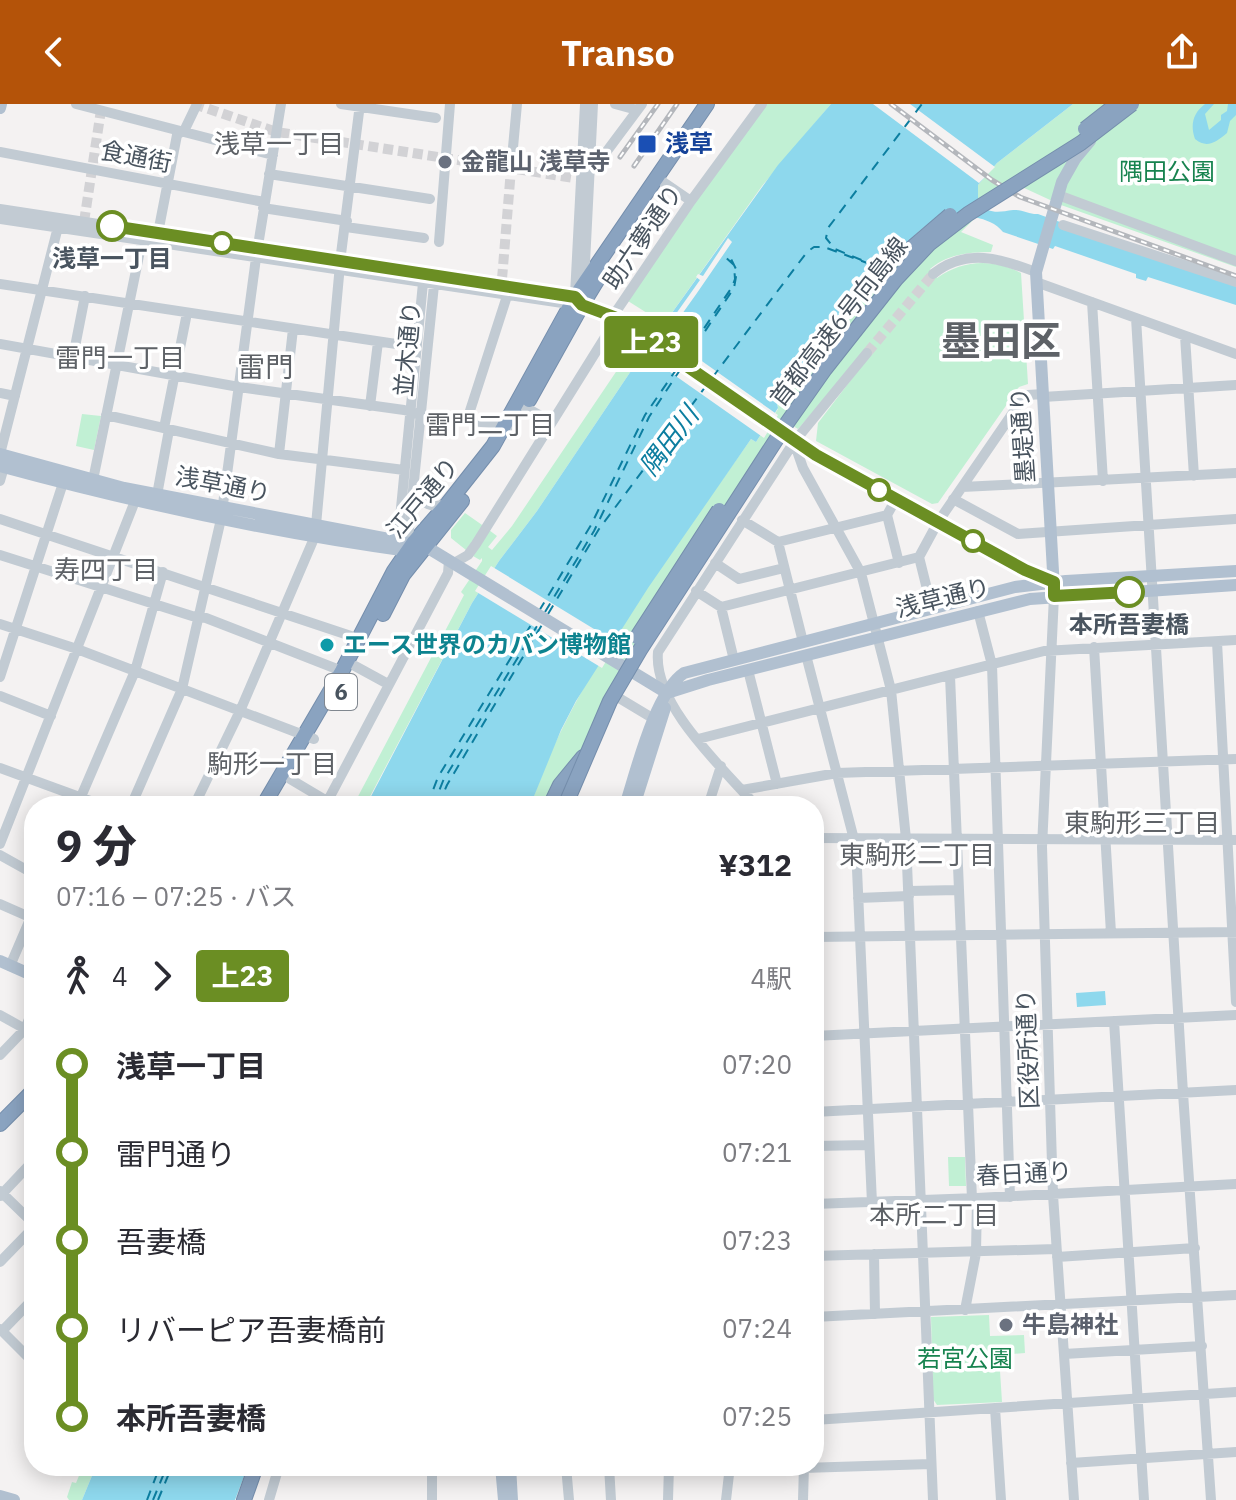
<!DOCTYPE html>
<html lang="ja">
<meta charset="utf-8">
<style>
:root{--surface:#fff;--page:#f7f7f7;--text:#2b2b33;--muted:#7c7c81;--accent:#b45309}
body{margin:0;font-family:"IBM Plex Sans","Noto Sans JP",sans-serif;background:var(--page);color:var(--text);height:100vh;display:flex;flex-direction:column;font-size:30px;white-space:nowrap}
*{box-sizing:border-box;margin:0}
p{font-size:26px;color:var(--muted)}
.icon{flex:none;width:44px;height:44px;fill:none;stroke:currentColor;stroke-width:2;stroke-linecap:round;stroke-linejoin:round}
.map{position:relative;flex:1;overflow:hidden}
.panel{position:absolute;left:24px;top:692px;width:800px;height:680px;display:flex;flex-direction:column;background:var(--surface);border-radius:32px;box-shadow:0 4px 20px #0003}
.panel>*{flex:none}
.badge{padding:0 16px;border-radius:6px;font-size:28px;line-height:52px}
.map>.badge{position:absolute;translate:-50% -50%;box-shadow:0 0 0 4px #fff}
.legs{display:flex;align-items:center;gap:12px;height:88px;padding:0 32px;font-size:26px}
.legs p{margin-inline-start:auto}
.overview{display:flex;align-items:center;justify-content:space-between;height:136px;padding:0 32px}
h1{font-size:44px;font-weight:800;line-height:60px}
ul{padding:0 32px;list-style:none}
li{display:flex;align-items:center;gap:28px;height:88px;font-size:30px}
li i{display:grid;place-items:center;width:12px;height:100%;margin:0 10px;background:currentColor}
li i::after{content:'';width:20px;height:20px;margin:-10px;border:6px solid;border-radius:50%;background:var(--surface)}
li p{margin-inline-start:auto}
li:first-child i{background:linear-gradient(#0000 50%,currentColor 0)}
li:last-child i{background:linear-gradient(currentColor 50%,#0000 0)}
header{display:flex;justify-content:space-between;align-items:center;height:104px;padding:0 32px;background:var(--accent);color:#fff;font-size:36px;font-weight:800}
.map>svg:first-child{display:block}
.green{fill:#c1f0d4}
.water{fill:#8ed8ed}
.pier{fill:#f4f2f2}
.lines{fill:none;stroke-linecap:round;stroke-linejoin:round}
.ferry{stroke:#0c7ea0;stroke-width:2;stroke-dasharray:10 8;stroke-linecap:butt}
.minor-tunnel{stroke:#d2d2d5;stroke-width:10;stroke-dasharray:10 5;stroke-linecap:butt}
.highway-casing{stroke:#758eac;stroke-width:16}
.minor{stroke:#c2cbd3;stroke-width:10}
.major{stroke:#b1c0d0;stroke-width:12}
.highway{stroke:#8aa3c0;stroke-width:14}
.rail-casing{stroke:#b4b7bc;stroke-width:5}
.rail{stroke:#fff;stroke-width:2;stroke-dasharray:6;stroke-linecap:butt}
.highway-bridge-casing{stroke:#758eac;stroke-width:16;stroke-linecap:butt}
.highway-bridge{stroke:#8aa3c0;stroke-width:14}
.line-1-casing{stroke:#fff;stroke-width:18}
.line-1{stroke:#6b8e23;stroke-width:12}
.transit-dot{fill:#1a4fb4;stroke:#fff;stroke-width:3}
.worship-dot{fill:#6b7280;stroke:#fff;stroke-width:3}
.stop-1-dot{fill:#fff;stroke:#6b8e23;stroke-width:4}
.culture-dot{fill:#0f9aa8;stroke:#fff;stroke-width:3}
.labels{text-anchor:middle;stroke-width:7;stroke-linejoin:round;paint-order:stroke}
.shield{fill:#fff;stroke:#80878f;stroke-width:2}
.shield-label{font-size:22px;font-weight:bold;fill:#49545f}
.transit-label{font-size:24px;font-weight:bold;fill:#164399;stroke:#fff;text-anchor:start}
.street-label{font-size:24px;fill:#49545f;stroke:#fff}
.worship-label{font-size:24px;font-weight:bold;fill:#5b616d;stroke:#fff;text-anchor:start}
.park-label{font-size:24px;fill:#17834f;stroke:#fff}
.stop-label{font-size:24px;font-weight:bold;fill:#49545f;stroke:#fff}
.culture-label{font-size:24px;font-weight:bold;fill:#0d838f;stroke:#fff;text-anchor:start}
.neighbourhood-label{font-size:26px;fill:#5e6267;stroke:#fff}
.water-label{font-size:26px;font-style:italic;fill:#0c7ea0;stroke:#fff}
.quarter-label{font-size:28px;fill:#5e6267;stroke:#fff}
.town-label{font-size:40px;font-weight:bold;fill:#5e6267;stroke:#fff}
</style>
<header><svg class="icon" aria-label="back" viewBox="0 0 24 24"><path d="M15 5l-7 7 7 7"/></svg>Transo<svg class="icon" aria-label="share" viewBox="0 0 24 24"><path d="M12 15V3M7 8l5-5 5 5M5 13v7h14v-7"/></svg></header>
<div class="map">
<svg width="1236" height="1396" viewBox="0 0 1236 1396">
<rect width="100%" height="100%" fill="#f4f2f2"/>
<path class="green" d="M 764,0 L 831,0 L 762,82 L 664,220 L 651,221 L 643,215 L 647,209 L 628,197 L 653,156 Z
M 1073,0 L 1236,0 L 1236,163 L 1061,101 L 1022,83 L 978,98 L 978,81 L 997,59 Z
M 956,108 L 976,113 L 961,128 L 993,141 L 991,148 C 969,148 948,150 930,165 L 937,174 C 962,156 993,154 1021,169 L 1028,280 L 1019,283 L 938,399 L 932,400 L 816,337 L 818,319 L 870,251 L 841,276 L 798,325 L 793,322 L 625,581 L 571,702 L 530,702 C 540,676 550,648 563,623 C 614,521 686,428 751,335 L 756,338 L 778,305 L 777,300 L 886,159 L 894,150 L 897,152 L 896,148 L 935,115 Z
M 626,238 L 636,246 L 637,258 L 537,407 L 499,457 L 472,499 L 365,702 L 353,702 L 464,491 L 461,488 L 482,457 L 482,454 L 480,456 L 473,452 L 489,426 L 497,432 L 488,443 L 492,446 L 512,422 L 626,253 L 625,249 L 621,247 Z
M 82,310 L 101,312 L 94,346 L 76,342 Z
M 465,409 L 485,423 L 466,446 L 451,434 L 451,426 Z
M 948,1053 L 965,1053 L 966,1082 L 949,1082 Z
M 989,1211 L 990,1232 L 1024,1231 L 1025,1249 L 999,1251 L 1002,1298 L 937,1301 L 933,1295 L 931,1213 Z
M 83,1362 L 96,1362 L 82,1396 L 69,1396 L 67,1393 L 72,1378 L 76,1379 Z"/>
<path class="water" d="M 831,0 L 1073,0 L 997,59 L 978,81 L 978,98 C 989,111 999,108 1013,106 C 1022,105 1031,111 1038,110 L 1236,182 L 1236,201 L 1148,173 L 1146,177 L 1136,174 L 1136,170 L 1055,142 L 1053,145 L 1003,128 C 996,119 986,116 975,113 C 939,102 921,126 897,148 L 898,151 L 894,150 L 886,159 L 777,300 L 778,304 L 756,338 L 751,335 L 648,484 L 576,597 L 561,626 L 530,702 L 366,702 L 472,499 L 499,457 L 537,407 L 637,258 L 636,246 L 651,221 L 664,220 L 778,61 Z
M 1205,0 L 1214,0 L 1205,10 L 1209,26 L 1221,16 L 1221,11 L 1227,7 L 1228,0 L 1236,0 L 1236,11 L 1230,17 L 1227,29 C 1216,38 1207,45 1195,35 C 1190,21 1193,9 1205,0 Z
M 1105,887 L 1106,901 L 1077,903 L 1076,889 Z
M 96,1362 L 248,1362 L 235,1396 L 82,1396 Z"/>
<path class="pier" d="M 873,0 L 910,0 L 995,63 L 979,79 Z
M 728,134 L 732,138 L 697,189 L 677,217 L 673,214 L 700,176 L 696,173 L 698,170 L 703,172 Z
M 648,219 L 778,311 L 764,334 L 633,242 Z
M 491,462 L 617,539 L 602,564 L 475,487 Z"/>
<g class="lines">
<path class="ferry" d="M 684,254 L 732,183 L 735,175 L 734,161 L 721,149
M 685,257 L 734,184 L 737,167 L 730,153
M 712,274 L 807,148 L 814,143 L 824,143 L 878,163 L 835,145 L 826,134 L 828,124 L 922,0
M 539,507 L 591,421 L 645,311 L 678,263
M 545,508 L 594,427 L 649,313 L 680,266
M 548,510 L 599,425 L 706,282
M 427,702 L 438,673 L 534,516
M 433,702 L 443,677 L 540,517
M 438,702 L 447,681 L 543,519
M 147,1396 L 160,1362
M 153,1396 L 167,1362
M 158,1396 L 172,1362"/>
<path class="minor-tunnel" d="M 194,0 L 277,28 L 574,74
M 84,118 L 101,6
M 502,175 L 511,65
M 867,249 L 933,170"/>
<defs>
<path id="highway" d="M 529,296 L 582,201 L 604,165
M 383,510 L 403,471 L 462,397
M 263,702 L 342,567 L 394,467 L 414,438 L 448,399 L 493,342 L 575,193 L 707,0
M 550,702 L 560,681 L 583,653
M 0,1020 L 34,986
M 244,1396 L 256,1362"/>
</defs>
<use href="#highway" class="highway-casing"/>
<path class="minor" d="M 76,0 L 273,51
M 341,0 L 436,14
M 615,0 L 637,6
M 0,48 L 264,98
M 592,57 L 601,55 L 642,0
M 511,65 L 517,0
M 269,70 L 430,95
M 656,73 L 691,97
M 1058,91 L 1236,157
M 263,104 L 347,117
M 0,105 L 575,193
M 0,115 L 576,201
M 1063,121 L 1236,178
M 346,123 L 424,134
M 158,129 L 177,31 L 185,25 L 197,0
M 439,138 L 450,0
M 933,170 C 967,143 1000,155 1036,168
M 1036,178 L 1236,250
M 584,179 L 593,0
M 0,180 L 416,243
M 575,191 L 585,0
M 1092,198 L 1103,377
M 613,212 L 691,97 L 762,0
M 1136,214 L 1183,989 L 1211,1396
M 1185,232 L 1194,372
M 0,240 L 239,283 L 404,306 L 422,311 L 514,322
M 73,253 L 85,192
M 0,289 L 15,292
M 1043,293 L 1236,281
M 370,302 L 378,238
M 525,303 L 552,318
M 106,311 L 279,350 L 404,366
M 467,316 L 507,192
M 164,324 L 187,209
M 794,338 L 803,364 L 861,469 L 891,586 L 906,735 L 933,1396
M 0,350 L 59,119
M 279,350 L 293,225
M 93,376 L 142,137
M 0,377 L 4,363
M 962,383 L 1236,369
M 414,386 C 419,399 435,406 448,399
M 157,391 L 169,326
M 953,395 L 1018,430 L 1236,415
M 887,411 L 899,459
M 0,415 L 360,535
M 742,416 L 778,438 L 887,411 L 896,395
M 316,421 L 341,150 L 360,0
M 778,438 L 803,538
M 397,445 L 423,179 L 427,175
M 407,445 L 434,181 L 432,174
M 0,451 L 192,512 L 206,514 L 342,567
M 454,459 L 468,451 L 476,440 L 617,214
M 715,459 L 739,475 L 784,464
M 696,487 L 721,503 L 919,453
M 1054,492 L 1042,743 L 1053,1091 L 1074,1396
M 721,503 L 734,556
M 932,505 L 919,453 L 938,418 L 1023,294 L 1028,291 L 1043,290
M 978,507 L 992,561 L 1010,1093
M 0,520 L 77,545 L 314,635
M 1217,538 L 1236,898
M 1094,543 L 1111,829
M 806,551 L 856,743 L 872,1099
M 355,562 L 388,580
M 748,566 L 777,680
M 950,572 L 972,1095
M 0,573 L 63,379
M 0,592 L 51,612
M 619,594 L 654,615
M 698,635 L 1044,547 L 1236,536
M 0,664 L 104,702
M 290,675 L 327,697
M 742,686 L 837,669 L 1236,655
M 636,696 L 654,702
M 77,702 L 135,567 L 163,468
M 131,702 L 182,585 L 221,415 L 256,154 L 281,0
M 194,702 L 240,607 L 315,432
M 325,702 L 448,469 L 449,457
M 708,702 L 721,662
M 756,702 C 723,664 653,601 658,548 L 794,338 L 867,249
M 814,734 L 1236,736
M 0,740 L 135,397
M 0,751 L 34,770
M 909,787 L 958,786
M 858,794 L 909,792
M 0,800 L 34,815
M 814,833 L 1236,828
M 10,862 L 34,806
M 0,911 L 25,925 L 34,934
M 1114,917 L 1144,1396
M 814,932 L 1236,911
M 0,951 L 25,925 L 34,903
M 814,1008 L 1236,986
M 814,1042 L 869,1041
M 0,1087 L 34,1120
M 0,1092 L 34,1056
M 814,1100 L 977,1094 L 1236,1080
M 874,1150 L 875,1210
M 814,1152 L 1056,1145
M 1057,1153 L 1195,1144
M 0,1158 L 34,1123
M 965,1206 L 976,1149 L 977,1094
M 814,1213 L 1236,1191
M 0,1225 L 34,1259
M 2,1227 L 34,1194
M 1064,1250 L 1202,1242
M 995,1304 L 1001,1396
M 814,1316 L 1236,1288
M 1071,1359 L 1236,1348
M 432,1362 L 432,1396
M 566,1362 L 569,1396
M 609,1362 L 611,1396
M 803,1364 L 931,1360
M 269,1396 L 279,1362
M 668,1396 L 669,1362
M 726,1396 L 730,1362
M 803,1396 L 804,1362"/>
<path class="major" d="M 0,4 L 1,0
M 582,201 L 617,214 L 794,338 L 1025,466 L 1051,477
M 0,350 L 124,384 L 425,442 L 667,589
M 0,362 C 136,399 275,429 415,448
M 1054,485 L 1036,168 L 1062,78 L 1075,55 L 1090,37
M 667,589 L 708,576 L 1030,495 L 1236,481
M 625,702 C 636,668 655,588 684,569 L 1015,483 L 1066,477 L 1236,467
M 634,702 L 665,604
M 0,857 L 34,872
M 501,1362 L 504,1396
M 510,1362 L 512,1396
M 0,1392 L 14,1396"/>
<use href="#highway" class="highway"/>
<defs>
<path id="rail" d="M 891,0 L 992,76 L 1020,93 L 1236,172
M 620,53 L 658,0
M 634,62 L 677,0"/>
</defs>
<use href="#rail" class="rail-casing"/>
<use href="#rail" class="rail"/>
<defs>
<path id="highway-bridge" d="M 1085,25 L 1117,0
M 908,147 L 950,111
M 637,533 L 719,406
M 565,702 L 610,597 L 640,546 L 787,319 L 825,265 L 896,175 L 929,140 L 968,110 L 1081,39 L 1132,0"/>
</defs>
<use href="#highway-bridge" class="highway-bridge-casing"/>
<use href="#highway-bridge" class="highway-bridge"/>
</g>
<g class="lines">
<defs>
<path id="line-1" d="M 112,122 L 575,193 L 582,201 L 617,214 L 816,351 L 1025,466 L 1054,478 L 1054,492 L 1129,488"/>
</defs>
<use href="#line-1" class="line-1-casing"/>
<use href="#line-1" class="line-1"/>
</g>
<rect class="transit-dot" x="637" y="30" width="20" height="20" rx="4"/>
<g class="worship-dot">
<circle cx="445" cy="58" r="8"/>
<circle cx="1006" cy="1221" r="8"/>
</g>
<g class="stop-1-dot">
<circle cx="112" cy="122" r="14"/>
<circle cx="222" cy="139" r="10"/>
<circle cx="879" cy="386" r="10"/>
<circle cx="973" cy="437" r="10"/>
<circle cx="1129" cy="488" r="14"/>
</g>
<circle class="culture-dot" cx="327" cy="541" r="8"/>
<g class="labels">
<rect class="shield" x="325" y="570" width="32" height="36" rx="6"/>
<g class="shield-label">
<text x="341" y="596">6</text>
</g>
<g class="transit-label">
<text x="665" y="48">浅草</text>
</g>
<g class="street-label">
<text transform="translate(136 53) rotate(11)" y="8">食通街</text>
<text transform="translate(643 133) rotate(-56)" y="8">助六夢通り</text>
<text transform="translate(839 218) rotate(-52)" y="8">首都高速6号向島線</text>
<text transform="translate(408 245) rotate(-85)" y="8">並木通り</text>
<text transform="translate(1023 331) rotate(-94)" y="8">墨堤通り</text>
<text transform="translate(223 381) rotate(11)" y="8">浅草通り</text>
<text transform="translate(423 394) rotate(-50)" y="8">江戸通り</text>
<text transform="translate(943 494) rotate(-14)" y="8">浅草通り</text>
<text transform="translate(1028 945) rotate(-92)" y="8">区役所通り</text>
<text transform="translate(1024 1070) rotate(-3)" y="8">春日通り</text>
</g>
<g class="worship-label">
<text x="461" y="66">金龍山 浅草寺</text>
<text x="1022" y="1229">牛島神社</text>
</g>
<g class="park-label">
<text x="1167" y="76">隅田公園</text>
<text x="965" y="1263">若宮公園</text>
</g>
<g class="stop-label">
<text x="112" y="163">浅草一丁目</text>
<text x="1129" y="529">本所吾妻橋</text>
</g>
<g class="culture-label">
<text x="343" y="549">エース世界のカバン博物館</text>
</g>
<g class="neighbourhood-label">
<text x="279" y="49">浅草一丁目</text>
<text x="120" y="263">雷門一丁目</text>
<text x="490" y="330">雷門二丁目</text>
<text x="106" y="475">寿四丁目</text>
<text x="272" y="669">駒形一丁目</text>
<text x="1142" y="728">東駒形三丁目</text>
<text x="917" y="760">東駒形二丁目</text>
<text x="934" y="1120">本所二丁目</text>
</g>
<g class="water-label">
<text transform="translate(669 337) rotate(-53)" y="9">隅田川</text>
</g>
<g class="quarter-label">
<text x="265" y="273">雷門</text>
</g>
<g class="town-label">
<text x="1001" y="251">墨田区</text>
</g>
</g>
</svg>
<b class="badge" style="left:651px;top:238px;background:#6b8e23;color:#fff">上23</b>
<section class="panel">
<div class="overview"><div><h1>9 分</h1><p>07:16 – 07:25 · バス</p></div><b>¥312</b></div>
<div class="legs"><svg class="icon" aria-label="walk" viewBox="0 0 24 24"><circle cx="13" cy="4" r="2"/><path d="M13 8l-2 6 4 7M11 14l-3 7M7 12l3-4h3l4 4"/></svg>4<svg class="icon" aria-label="forward" viewBox="0 0 24 24"><path d="M9 5l7 7-7 7"/></svg><b class="badge" style="background:#6b8e23;color:#fff">上23</b><p>4駅</p></div>
<ul>
<li><i style="color:#6b8e23"></i><b>浅草一丁目</b><p>07:20</p></li>
<li><i style="color:#6b8e23"></i><span>雷門通り</span><p>07:21</p></li>
<li><i style="color:#6b8e23"></i><span>吾妻橋</span><p>07:23</p></li>
<li><i style="color:#6b8e23"></i><span>リバーピア吾妻橋前</span><p>07:24</p></li>
<li><i style="color:#6b8e23"></i><b>本所吾妻橋</b><p>07:25</p></li>
</ul>
</section>
</div>
